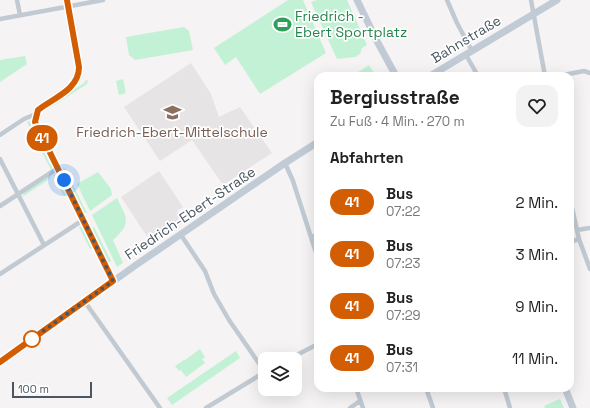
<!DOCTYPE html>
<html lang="de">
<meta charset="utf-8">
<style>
:root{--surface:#fff;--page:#f2f2f2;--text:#222;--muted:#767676}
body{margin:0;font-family:"Space Grotesk",sans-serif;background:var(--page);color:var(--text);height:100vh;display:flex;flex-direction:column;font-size:15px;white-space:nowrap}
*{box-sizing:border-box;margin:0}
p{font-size:13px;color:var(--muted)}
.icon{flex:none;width:22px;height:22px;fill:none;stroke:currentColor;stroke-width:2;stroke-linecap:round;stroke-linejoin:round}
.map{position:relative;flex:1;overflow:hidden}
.side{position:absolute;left:314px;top:72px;width:260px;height:320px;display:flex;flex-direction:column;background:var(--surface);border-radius:12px;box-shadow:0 4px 16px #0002}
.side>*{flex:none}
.badge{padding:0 8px;border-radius:13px;font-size:14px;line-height:26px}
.tools{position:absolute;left:258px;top:352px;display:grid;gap:8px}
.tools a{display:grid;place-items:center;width:44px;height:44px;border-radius:8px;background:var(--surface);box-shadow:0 4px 16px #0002;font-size:20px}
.scale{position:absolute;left:12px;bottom:10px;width:80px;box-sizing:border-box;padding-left:4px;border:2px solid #4a5661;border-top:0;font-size:11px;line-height:14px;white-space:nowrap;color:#4a5661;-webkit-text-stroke:3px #fff;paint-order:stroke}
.you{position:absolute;width:20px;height:20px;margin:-10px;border:3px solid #fff;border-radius:50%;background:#1a73e8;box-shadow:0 0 0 6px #1a73e833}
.map>.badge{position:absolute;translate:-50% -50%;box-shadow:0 0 0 2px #fff}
h2{padding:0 16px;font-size:15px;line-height:36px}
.round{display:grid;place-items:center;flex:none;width:42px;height:42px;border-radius:12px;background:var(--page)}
.overview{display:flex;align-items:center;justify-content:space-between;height:68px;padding:0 16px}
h1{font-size:19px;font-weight:700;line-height:30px}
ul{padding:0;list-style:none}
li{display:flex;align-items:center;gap:12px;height:52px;padding:0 16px}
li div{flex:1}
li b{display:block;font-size:15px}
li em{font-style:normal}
li .badge{min-width:44px;font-weight:700;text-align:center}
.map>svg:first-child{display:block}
.education{fill:#e6e4e5}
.green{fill:#c3f1d5}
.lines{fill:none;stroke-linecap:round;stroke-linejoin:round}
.street{stroke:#c1cad2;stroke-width:4.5}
.secondary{stroke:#c1cbd6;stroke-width:7}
.line-casing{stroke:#fff;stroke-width:9}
.line{stroke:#d35d03;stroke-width:6}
.walk{stroke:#4a5661;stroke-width:4;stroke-dasharray:0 7.2}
.stop-dot{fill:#fff;stroke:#d35d03;stroke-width:2}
.labels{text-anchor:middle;stroke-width:3.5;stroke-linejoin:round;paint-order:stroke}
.leisure-label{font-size:14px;fill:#27864d;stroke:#fff;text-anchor:start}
.street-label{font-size:14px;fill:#4a5661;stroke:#fff}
.education-label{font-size:14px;fill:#785e54;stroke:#fff}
</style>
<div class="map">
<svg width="590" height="408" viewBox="0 0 590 408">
<rect width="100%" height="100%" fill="#f5f3f3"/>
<path class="education" d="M 191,63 L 211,94 L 219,117 L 240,107 L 272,153 L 223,185 L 192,140 L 160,161 L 124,107 Z
M 159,171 L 183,207 L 177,211 L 184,222 L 152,244 L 121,197 Z"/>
<path class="green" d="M 288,0 L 303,0 L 326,53 L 260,94 L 236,57 L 225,65 L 214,48 Z
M 317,0 L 347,0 L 367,45 L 362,48 L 360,54 L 355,57 L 337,59 L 311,2 Z
M 184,27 L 189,31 L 193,50 L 135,60 L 129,55 L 126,37 Z
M 25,56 L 27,64 L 0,82 L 0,60 Z
M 369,65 L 376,76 L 352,76 Z
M 123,79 L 126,93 L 119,95 L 116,81 Z
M 88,80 L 87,84 L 53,106 L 52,104 L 84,83 L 85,81 Z
M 29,121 L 32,124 L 31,125 L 38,139 L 40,139 L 44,148 L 43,150 L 50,164 L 52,164 L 53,167 L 51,170 L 27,122 Z
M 64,167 L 87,213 L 83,213 L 82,211 L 83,210 L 64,171 L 62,171 Z
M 98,172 L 111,189 L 112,195 L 90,211 L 77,184 Z
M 57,174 L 58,177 L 57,179 L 64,192 L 66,192 L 67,194 L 64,196 L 53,175 Z
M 50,176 L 51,178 L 22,197 L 24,193 Z
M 117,198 C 127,218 132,223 113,240 L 123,263 L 117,267 L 92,215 Z
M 82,226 L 82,228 L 91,246 L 94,247 L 90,249 L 79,227 Z
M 94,227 L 111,261 L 108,263 L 92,231 L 93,230 L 92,228 Z
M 200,349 L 205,357 L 202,359 L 205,363 L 186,377 L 181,370 L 179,371 L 175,366 L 184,360 L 185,360 Z
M 236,351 L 240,358 L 172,405 L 167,398 Z
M 560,399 L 564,408 L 545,408 L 544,406 Z"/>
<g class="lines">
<path class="street" d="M 17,0 L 20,15
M 67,0 L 79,67 C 79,91 53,97 38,110 L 35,122 L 113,281
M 447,0 L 457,23 L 472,51
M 531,0 L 545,76
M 0,19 L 103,0
M 466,55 L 478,76
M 558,76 L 584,71 L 590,73
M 0,135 L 24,119 L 36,114
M 0,159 L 44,245
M 285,163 L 293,181 L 318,259
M 570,199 L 579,239 L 590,269
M 0,206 L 58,168
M 577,230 L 590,228
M 181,235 L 205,271 L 214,294 L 229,320 L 265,372
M 311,237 L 318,235
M 570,242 L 579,239
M 0,274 L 83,220
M 85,302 L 160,408
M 289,359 L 318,344
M 356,388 L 363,408
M 426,388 L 433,408
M 504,388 L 510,408
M 206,408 L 265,372
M 350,408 L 360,401"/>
<path class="secondary" d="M 357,0 L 378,43 L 396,76
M 430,76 L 557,0
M 0,362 L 136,265 L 285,163 L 318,142
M 565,388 L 573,408"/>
</g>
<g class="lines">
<defs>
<path id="line" d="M 0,362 L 113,281 L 35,122 L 38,110 C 53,98 79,90 79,67 L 67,0"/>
</defs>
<use href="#line" class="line-casing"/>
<use href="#line" class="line"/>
<path class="walk" d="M 32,339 L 113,281 L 64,180"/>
</g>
<defs>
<symbol id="stadium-bare" viewBox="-9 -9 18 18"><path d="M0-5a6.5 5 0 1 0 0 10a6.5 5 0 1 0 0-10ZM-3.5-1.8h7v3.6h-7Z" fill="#2e9e5b" stroke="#fff" stroke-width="2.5" paint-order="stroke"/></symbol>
<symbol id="school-bare" viewBox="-9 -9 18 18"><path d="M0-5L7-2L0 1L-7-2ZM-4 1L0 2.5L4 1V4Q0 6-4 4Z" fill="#8d6e63" stroke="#fff" stroke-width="2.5" paint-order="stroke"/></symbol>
</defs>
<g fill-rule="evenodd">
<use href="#stadium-bare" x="270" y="12" width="25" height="25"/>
<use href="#school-bare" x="160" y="100" width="25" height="25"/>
</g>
<circle class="stop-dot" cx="32" cy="339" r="8"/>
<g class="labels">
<g class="leisure-label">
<text x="295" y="21">Friedrich -<tspan x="295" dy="16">Ebert Sportplatz</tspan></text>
</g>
<g class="street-label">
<text transform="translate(466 39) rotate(-31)" y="5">Bahnstraße</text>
<text transform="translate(190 213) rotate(-34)" y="5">Friedrich-Ebert-Straße</text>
</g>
<g class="education-label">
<text x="172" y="137">Friedrich-Ebert-Mittelschule</text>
</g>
</g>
</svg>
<div class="tools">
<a><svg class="icon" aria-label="layers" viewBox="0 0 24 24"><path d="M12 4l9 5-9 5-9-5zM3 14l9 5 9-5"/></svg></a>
</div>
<div class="scale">100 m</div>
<div class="you" style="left:64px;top:180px"></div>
<b class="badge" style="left:42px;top:138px;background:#d35d03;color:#fff">41</b>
<section class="side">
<div class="overview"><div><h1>Bergiusstraße</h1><p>Zu Fuß · 4 Min. · 270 m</p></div><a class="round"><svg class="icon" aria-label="heart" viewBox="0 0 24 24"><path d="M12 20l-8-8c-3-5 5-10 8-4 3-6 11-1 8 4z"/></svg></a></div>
<h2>Abfahrten</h2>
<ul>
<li><span class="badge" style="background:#d35d03;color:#fff">41</span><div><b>Bus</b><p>07:22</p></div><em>2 Min.</em></li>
<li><span class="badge" style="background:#d35d03;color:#fff">41</span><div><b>Bus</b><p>07:23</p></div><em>3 Min.</em></li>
<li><span class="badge" style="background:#d35d03;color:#fff">41</span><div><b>Bus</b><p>07:29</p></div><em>9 Min.</em></li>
<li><span class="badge" style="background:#d35d03;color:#fff">41</span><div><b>Bus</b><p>07:31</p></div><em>11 Min.</em></li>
</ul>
</section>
</div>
